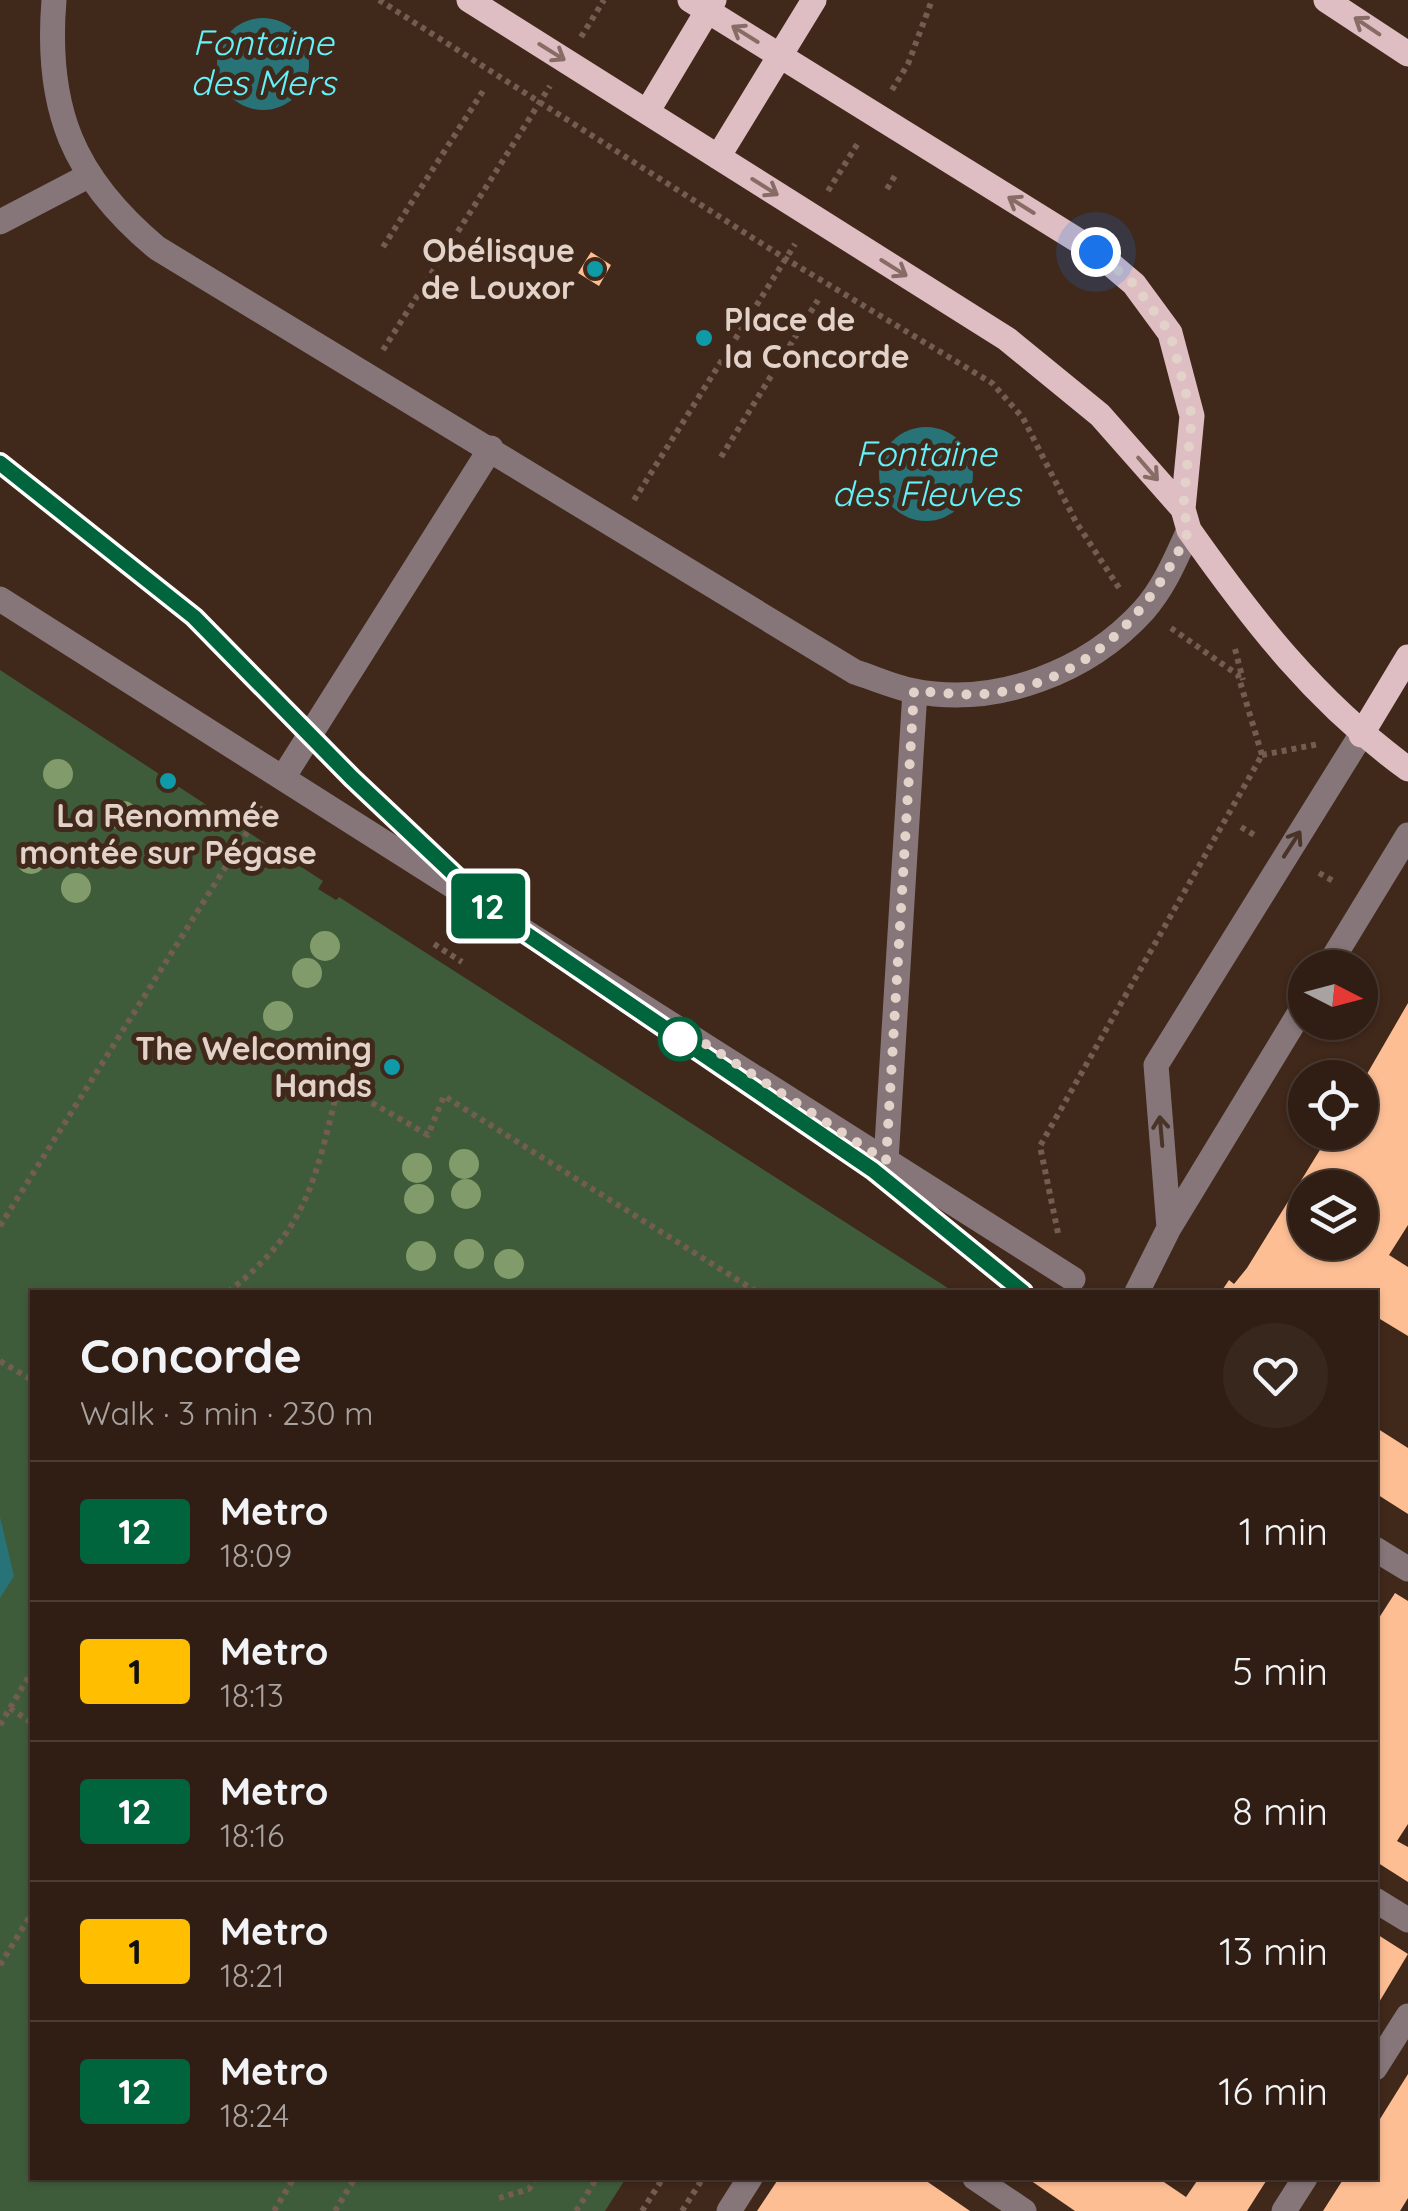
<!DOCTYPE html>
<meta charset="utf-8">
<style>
:root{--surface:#301e14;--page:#38271d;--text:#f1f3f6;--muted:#a8a2a0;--line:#4b3c34}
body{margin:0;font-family:Quicksand,sans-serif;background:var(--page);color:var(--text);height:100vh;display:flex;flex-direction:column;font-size:38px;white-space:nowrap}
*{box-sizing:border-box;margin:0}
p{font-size:32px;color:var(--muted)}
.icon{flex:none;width:55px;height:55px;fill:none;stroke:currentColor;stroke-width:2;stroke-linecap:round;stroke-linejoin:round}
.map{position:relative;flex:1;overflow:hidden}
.details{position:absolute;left:30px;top:1290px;width:1348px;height:890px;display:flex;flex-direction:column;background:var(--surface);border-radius:0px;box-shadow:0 2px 8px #0004,0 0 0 2px var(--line)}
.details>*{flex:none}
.badge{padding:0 20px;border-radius:8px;font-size:35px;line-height:65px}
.needle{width:65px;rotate:96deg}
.controls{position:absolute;left:1288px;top:950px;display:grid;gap:20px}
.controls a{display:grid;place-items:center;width:90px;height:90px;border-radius:50%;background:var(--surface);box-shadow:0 2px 8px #0004,0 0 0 2px var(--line);font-size:50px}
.you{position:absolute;width:50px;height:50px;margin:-25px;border:8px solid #fff;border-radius:50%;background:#1a73e8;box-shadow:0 0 0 15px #1a73e833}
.map>.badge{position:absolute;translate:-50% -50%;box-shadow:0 0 0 5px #fff}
.round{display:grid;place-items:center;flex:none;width:105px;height:105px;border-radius:52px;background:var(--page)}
.summary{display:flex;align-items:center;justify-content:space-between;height:170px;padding:0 50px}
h1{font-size:48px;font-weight:700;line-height:75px}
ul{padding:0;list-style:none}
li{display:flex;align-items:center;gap:30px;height:140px;padding:0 50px;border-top:2px solid var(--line)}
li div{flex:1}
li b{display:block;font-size:38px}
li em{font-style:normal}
li .badge{min-width:110px;font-weight:700;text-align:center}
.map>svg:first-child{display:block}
.park{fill:#3f5c3a}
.water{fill:#277378}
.building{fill:#fdbe94;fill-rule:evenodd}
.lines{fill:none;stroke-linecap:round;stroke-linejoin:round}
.path{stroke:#735d51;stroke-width:6;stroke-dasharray:5 5;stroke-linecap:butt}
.minor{stroke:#867679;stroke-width:25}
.major{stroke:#debec3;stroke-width:25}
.tree{fill:#819b6a}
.oneway{stroke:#876c66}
.oneway2{stroke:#4a3428}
.line-casing{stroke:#fff;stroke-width:22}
.line{stroke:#00643c;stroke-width:15}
.walk{stroke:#e2d2c9;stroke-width:10;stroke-dasharray:0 18}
.culture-dot{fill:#0f9aa8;stroke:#40281a;stroke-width:4}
.stop-dot{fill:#fff;stroke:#00643c;stroke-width:5}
.labels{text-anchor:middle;stroke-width:10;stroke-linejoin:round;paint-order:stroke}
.poi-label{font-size:32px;font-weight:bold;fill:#e2d2c9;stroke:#40281a;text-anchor:end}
.water-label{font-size:35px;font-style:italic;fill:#64f2fb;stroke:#40281a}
</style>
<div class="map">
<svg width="1408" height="2211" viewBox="0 0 1408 2211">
<rect width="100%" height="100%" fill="#40281a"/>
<path class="park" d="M 0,670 L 323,881 L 318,889 L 336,900 L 339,897 L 954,1292 L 32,1292 L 32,2178 L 626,2178 L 605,2211 L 0,2211 Z"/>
<path class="water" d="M217 64a46 46 0 1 1 92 0a46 46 0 1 1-92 0Z
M879 474a47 47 0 1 1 94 0a47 47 0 1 1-94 0Z
M 0,1517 L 14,1576 L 0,1598 Z"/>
<path class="building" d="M 591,252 L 611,265 L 599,286 L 578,273 Z
M 1408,1003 L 1408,1225 L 1389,1255 L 1408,1267 L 1408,1336 L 1375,1316 L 1375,1292 L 1221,1292 L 1229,1280 L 1234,1284 L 1247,1268 L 1331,1132 L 1360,1132 L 1360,1086 ZM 1305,1188 L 1360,1188 L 1360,1242 L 1305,1242 Z
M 1375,1427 L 1408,1448 L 1408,1514 L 1375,1493 Z
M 1395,1593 L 1408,1601 L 1408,1824 L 1397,1841 L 1408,1847 L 1408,1882 L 1375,1861 L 1375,1624 Z
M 1375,1933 L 1408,1954 L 1375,2009 Z
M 1408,2074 L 1408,2198 L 1400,2211 L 1323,2211 L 1344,2178 L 1375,2178 L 1375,2127 Z
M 779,2178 L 922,2178 L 970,2211 L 757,2211 Z
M 1027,2178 L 1158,2178 L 1186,2197 L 1199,2178 L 1268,2178 L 1247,2211 L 1075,2211 Z"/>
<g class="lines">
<path class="path" d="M 379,0 L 786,259 L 992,383 L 1023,418 L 1076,522 L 1121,591
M 581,37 L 604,0
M 892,90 L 908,64 L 932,0
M 887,189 L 896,174
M 828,191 L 858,143
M 383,247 L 483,91
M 383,350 L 550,86
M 721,457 L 818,300
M 634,500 L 795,244
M 1171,628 L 1238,675 L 1262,755
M 1235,649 L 1243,680
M 1262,755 L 1319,744
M 1241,827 L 1256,836
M 1319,873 L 1335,882
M 434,944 L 462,962
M 1363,1024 L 1378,1001
M 0,1226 L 265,804
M 1058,1233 L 1040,1146 L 1262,755
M 228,1292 C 309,1229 315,1179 339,1084 L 428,1135 L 444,1096 L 757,1292
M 0,1361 L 32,1380
M 10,1708 L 32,1723
M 0,1725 L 32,1671
M 0,1965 L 32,1913
M 499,2198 L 529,2189 L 536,2178
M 274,2211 L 294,2178
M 335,2211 L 355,2178
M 576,2211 L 597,2178
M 642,2211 L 663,2178
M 682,2211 L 703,2178"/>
<path class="minor" d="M 54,0 C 45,109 73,178 157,248 L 855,672 C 874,678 894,687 914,691 C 997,707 1088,672 1144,610 C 1165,586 1176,558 1189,530
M 0,222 L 88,176
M 0,599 L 1073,1279
M 284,776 L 491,448
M 1327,968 L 1408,835
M 886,1161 L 915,691
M 1169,1228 L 1156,1065 L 1361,735
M 1137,1292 L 1169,1228 L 1305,1004
M 1375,1549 L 1408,1569
M 1375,1900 L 1408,1920
M 1375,2068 L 1408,2016
M 975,2178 L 1024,2211
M 729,2211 L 750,2178
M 1284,2211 L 1305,2178"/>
<path class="major" d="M 469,0 L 1007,339 L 1100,415 L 1183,509
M 690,0 L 1095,251 L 1134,284 L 1170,333 L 1192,416 L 1183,509 L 1189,530 C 1254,622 1316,702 1408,769
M 1326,0 L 1408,54
M 647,112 L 714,0
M 718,157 L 814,0
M 1361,735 L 1408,657"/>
</g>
<g class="tree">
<circle cx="58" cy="774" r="15"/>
<circle cx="123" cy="816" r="15"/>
<circle cx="31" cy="859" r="15"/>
<circle cx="76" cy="888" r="15"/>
<circle cx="325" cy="946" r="15"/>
<circle cx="307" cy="973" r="15"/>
<circle cx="278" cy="1016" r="15"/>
<circle cx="464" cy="1164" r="15"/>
<circle cx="417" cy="1168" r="15"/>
<circle cx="466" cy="1194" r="15"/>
<circle cx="419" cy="1199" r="15"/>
<circle cx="469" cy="1254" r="15"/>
<circle cx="421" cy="1256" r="15"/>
<circle cx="509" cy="1264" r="15"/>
</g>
<defs><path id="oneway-shaft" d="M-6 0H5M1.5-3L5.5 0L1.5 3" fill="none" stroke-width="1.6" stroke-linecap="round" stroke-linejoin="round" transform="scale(2.5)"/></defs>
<g class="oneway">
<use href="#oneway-shaft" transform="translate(1367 26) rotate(-146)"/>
<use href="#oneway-shaft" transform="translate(745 34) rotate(-148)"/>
<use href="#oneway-shaft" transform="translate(552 52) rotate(32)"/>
<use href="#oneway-shaft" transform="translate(765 187) rotate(32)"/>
<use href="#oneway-shaft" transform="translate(1021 205) rotate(-148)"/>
<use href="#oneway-shaft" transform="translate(894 268) rotate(32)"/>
<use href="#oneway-shaft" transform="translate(1148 469) rotate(49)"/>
</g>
<g class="oneway2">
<use href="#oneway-shaft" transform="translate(1292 844) rotate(-57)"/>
<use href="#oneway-shaft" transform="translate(1161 1131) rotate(-95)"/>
</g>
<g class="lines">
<defs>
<path id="line" d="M 0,463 L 194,617 L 352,778 L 494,912 L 873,1170 L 1023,1292"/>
</defs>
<use href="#line" class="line-casing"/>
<use href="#line" class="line"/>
<path class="walk" d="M 680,1039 L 684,1030 L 886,1161 L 914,691 C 937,692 961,696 984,694 C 1084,686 1150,615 1189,530 L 1183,509 L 1192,416 L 1170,333 L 1134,284 L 1096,252"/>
</g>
<g class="culture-dot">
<circle cx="595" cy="269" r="10"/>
<circle cx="704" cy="338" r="10"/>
<circle cx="168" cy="781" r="10"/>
<circle cx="392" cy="1067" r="10"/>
</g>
<circle class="stop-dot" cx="680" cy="1039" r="20"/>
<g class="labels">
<g class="poi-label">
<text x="575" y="262">Obélisque<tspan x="575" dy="37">de Louxor</tspan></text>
<text x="724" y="331" text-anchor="start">Place de<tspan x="724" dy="37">la Concorde</tspan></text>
<text x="168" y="827" text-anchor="middle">La Renommée<tspan x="168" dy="37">montée sur Pégase</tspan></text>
<text x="372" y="1060">The Welcoming<tspan x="372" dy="37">Hands</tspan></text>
</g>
<g class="water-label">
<text x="263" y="55">Fontaine<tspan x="263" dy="40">des Mers</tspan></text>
<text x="926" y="466">Fontaine<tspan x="926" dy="40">des Fleuves</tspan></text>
</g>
</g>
</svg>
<div class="controls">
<a><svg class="needle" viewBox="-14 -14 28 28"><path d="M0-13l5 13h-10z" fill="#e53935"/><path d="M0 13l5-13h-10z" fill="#a8a2a0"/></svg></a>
<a><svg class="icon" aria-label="locate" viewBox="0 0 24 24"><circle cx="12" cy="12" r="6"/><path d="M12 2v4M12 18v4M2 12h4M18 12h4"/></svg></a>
<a><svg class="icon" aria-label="layers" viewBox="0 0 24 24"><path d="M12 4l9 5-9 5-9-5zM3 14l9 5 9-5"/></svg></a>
</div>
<div class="you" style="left:1096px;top:252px"></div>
<b class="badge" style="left:488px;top:906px;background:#00643c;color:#fff">12</b>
<section class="details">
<div class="summary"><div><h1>Concorde</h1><p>Walk · 3 min · 230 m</p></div><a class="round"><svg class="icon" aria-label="heart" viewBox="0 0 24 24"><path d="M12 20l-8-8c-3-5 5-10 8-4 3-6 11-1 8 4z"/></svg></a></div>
<ul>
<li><span class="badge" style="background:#00643c;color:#fff">12</span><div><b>Metro</b><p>18:09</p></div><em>1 min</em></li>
<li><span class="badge" style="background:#ffbe00;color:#111">1</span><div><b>Metro</b><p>18:13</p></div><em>5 min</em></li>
<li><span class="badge" style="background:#00643c;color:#fff">12</span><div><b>Metro</b><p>18:16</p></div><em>8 min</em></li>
<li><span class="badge" style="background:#ffbe00;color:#111">1</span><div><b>Metro</b><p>18:21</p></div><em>13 min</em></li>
<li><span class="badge" style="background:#00643c;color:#fff">12</span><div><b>Metro</b><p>18:24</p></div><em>16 min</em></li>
</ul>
</section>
</div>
